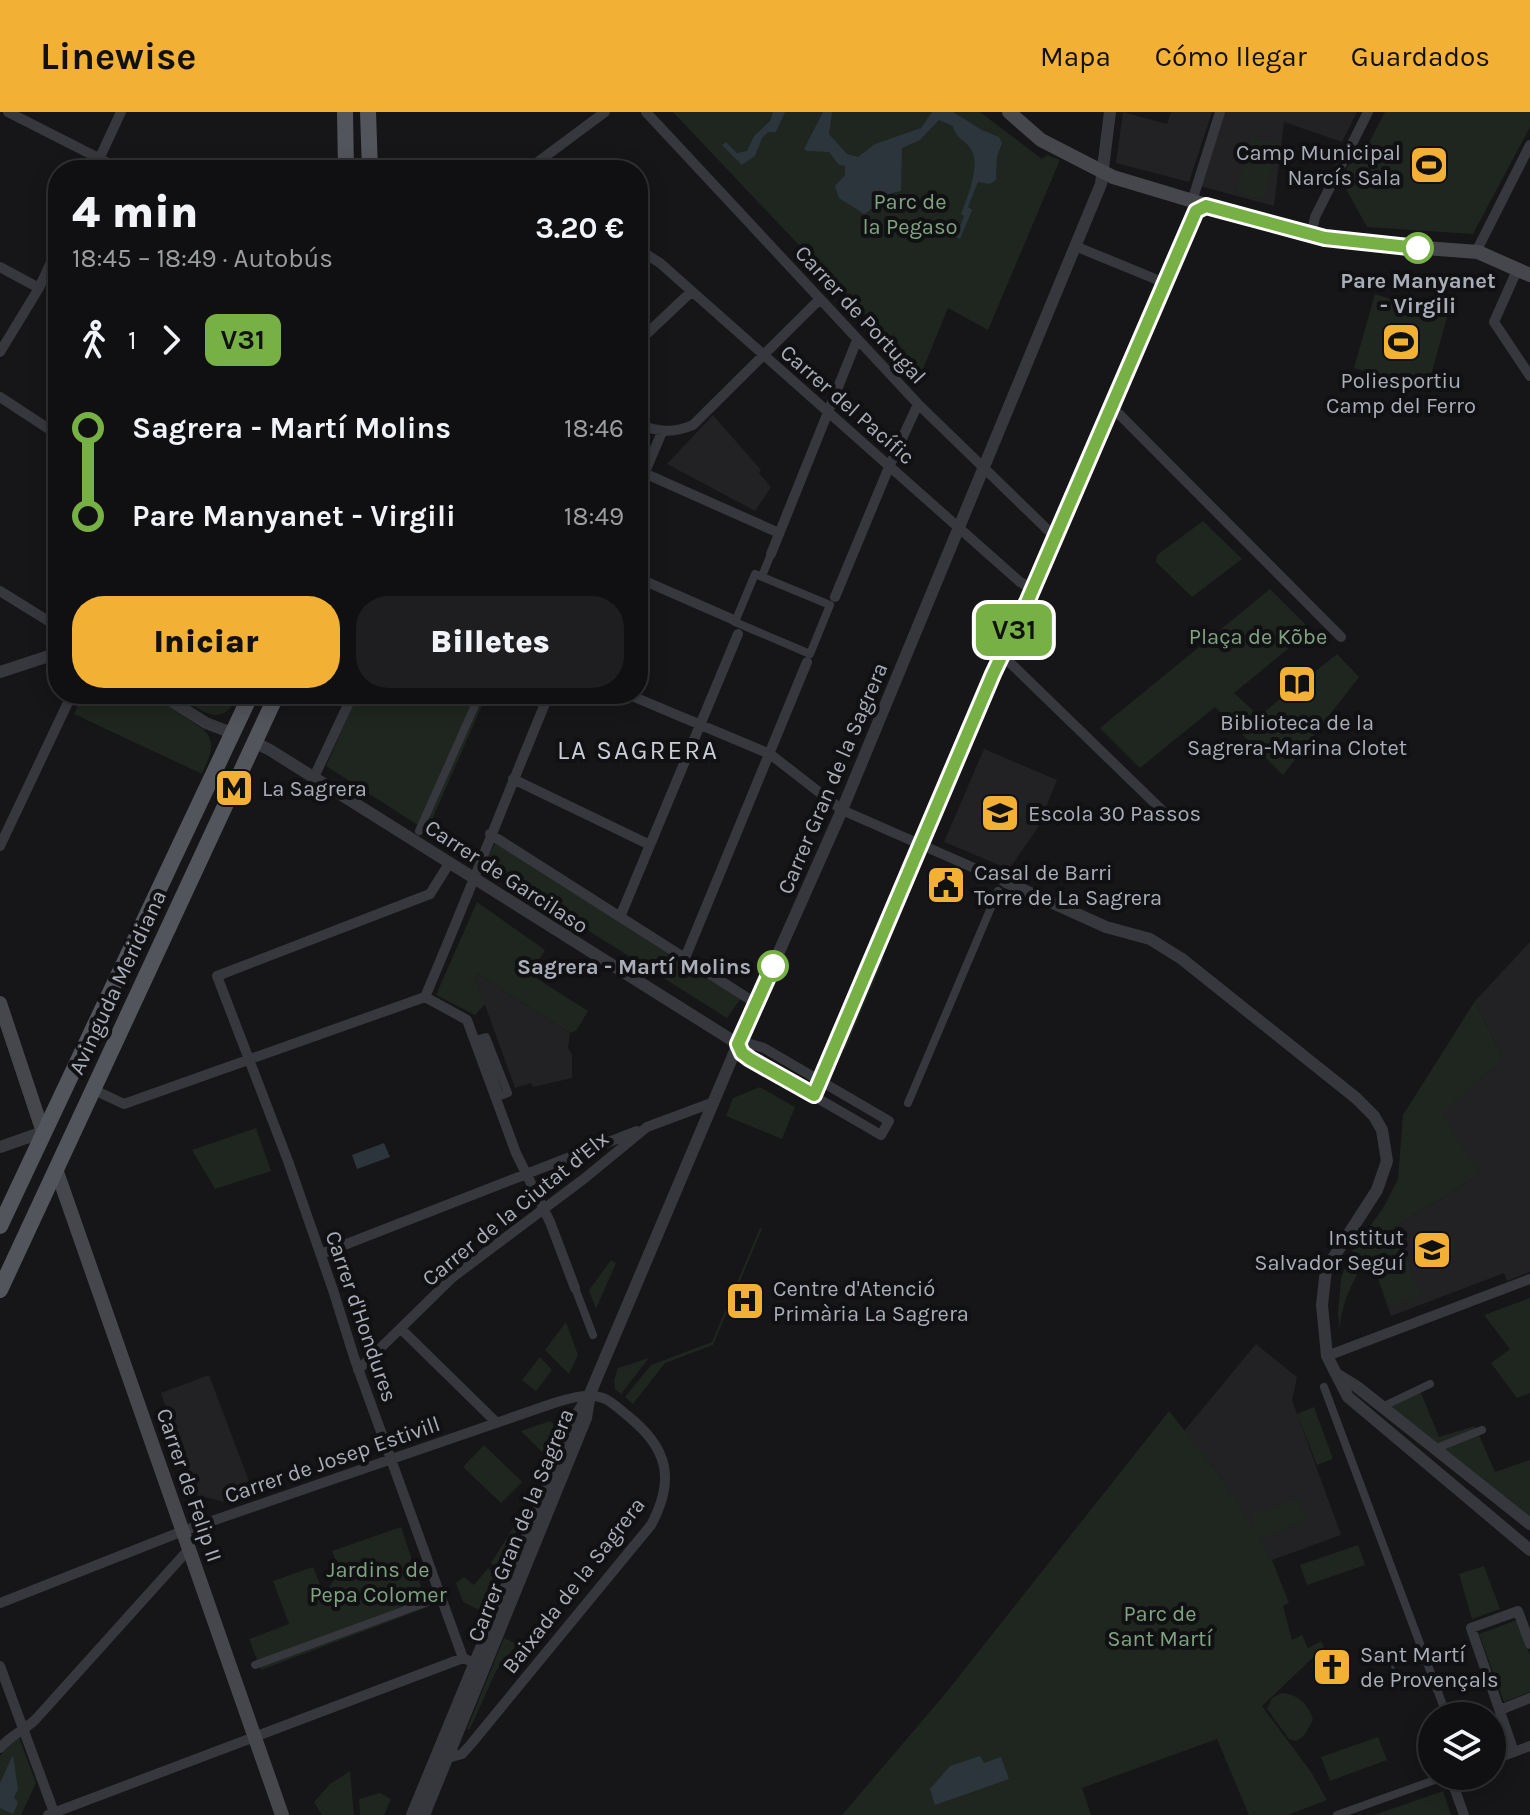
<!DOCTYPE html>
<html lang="es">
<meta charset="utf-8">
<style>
:root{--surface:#101012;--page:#1e1e20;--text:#f1f3f6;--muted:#9c9d9f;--line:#303032;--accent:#f2b134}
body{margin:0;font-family:Karla,sans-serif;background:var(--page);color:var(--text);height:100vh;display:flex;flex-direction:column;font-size:30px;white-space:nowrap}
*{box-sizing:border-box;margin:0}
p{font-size:26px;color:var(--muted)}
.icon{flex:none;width:44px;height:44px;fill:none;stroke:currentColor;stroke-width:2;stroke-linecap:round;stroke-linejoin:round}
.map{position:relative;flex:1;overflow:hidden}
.panel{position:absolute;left:48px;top:48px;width:600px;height:544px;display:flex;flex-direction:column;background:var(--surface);border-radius:32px;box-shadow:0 4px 20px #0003,0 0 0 2px var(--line)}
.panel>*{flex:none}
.badge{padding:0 16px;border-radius:12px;font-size:28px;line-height:52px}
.controls{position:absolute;left:1418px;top:1590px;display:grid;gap:16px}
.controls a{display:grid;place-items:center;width:88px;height:88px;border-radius:50%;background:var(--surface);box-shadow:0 4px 20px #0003,0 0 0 2px var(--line);font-size:40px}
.map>.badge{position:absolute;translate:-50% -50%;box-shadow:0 0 0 4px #fff}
.legs{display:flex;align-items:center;gap:12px;height:88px;padding:0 24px;font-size:26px}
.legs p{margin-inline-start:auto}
.head{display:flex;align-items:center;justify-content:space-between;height:136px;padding:0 24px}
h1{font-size:44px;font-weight:800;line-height:60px}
.button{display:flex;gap:16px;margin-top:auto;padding:16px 24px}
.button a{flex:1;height:92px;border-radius:32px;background:var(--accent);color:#111;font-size:32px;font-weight:800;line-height:92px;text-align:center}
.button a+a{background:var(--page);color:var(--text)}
ul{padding:0 24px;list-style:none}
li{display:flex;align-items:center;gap:28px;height:88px;font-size:30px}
li i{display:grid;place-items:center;width:12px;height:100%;margin:0 10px;background:currentColor}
li i::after{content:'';width:20px;height:20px;margin:-10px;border:6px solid;border-radius:50%;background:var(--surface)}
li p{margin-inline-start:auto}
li:first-child i{background:linear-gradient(#0000 50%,currentColor 0)}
li:last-child i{background:linear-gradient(currentColor 50%,#0000 0)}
header{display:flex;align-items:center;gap:48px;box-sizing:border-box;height:112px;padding:0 40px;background:var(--accent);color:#111}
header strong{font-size:38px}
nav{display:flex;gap:44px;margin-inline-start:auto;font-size:28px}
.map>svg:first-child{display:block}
.built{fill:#222225}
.green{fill:#1e261f}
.water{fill:#2c353c}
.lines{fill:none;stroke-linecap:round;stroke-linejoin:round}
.stream{stroke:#2c353c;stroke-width:3}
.pedestrian{stroke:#37383d;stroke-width:8}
.minor{stroke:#37383d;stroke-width:10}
.tertiary{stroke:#37383d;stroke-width:12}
.secondary{stroke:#45474d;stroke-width:14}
.primary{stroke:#53555c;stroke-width:16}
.tertiary-bridge{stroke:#37383d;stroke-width:12}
.line-1-casing{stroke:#fff;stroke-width:18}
.line-1{stroke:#77b045;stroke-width:12}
.stop-1-dot{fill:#fff;stroke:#77b045;stroke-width:4}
.labels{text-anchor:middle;stroke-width:8;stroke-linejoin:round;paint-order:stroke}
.poi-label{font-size:22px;fill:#a8adb8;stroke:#111113;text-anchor:start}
.park-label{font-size:22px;fill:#7fa381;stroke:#111113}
.stop-label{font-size:22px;font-weight:bold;fill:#a8adb8;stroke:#111113}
.street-label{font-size:22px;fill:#a8adb8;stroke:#111113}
.quarter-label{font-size:26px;letter-spacing:2px;fill:#c9ccd4;stroke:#111113}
</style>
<header>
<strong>Linewise</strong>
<nav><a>Mapa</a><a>Cómo llegar</a><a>Guardados</a></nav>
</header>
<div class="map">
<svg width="1530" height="1703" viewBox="0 0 1530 1703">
<rect width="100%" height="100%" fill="#161618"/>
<path class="built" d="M 1123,0 L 1167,12 L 1171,0 L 1212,0 L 1189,70 L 1116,51 Z
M 1225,0 L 1357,0 L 1342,30 L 1284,10 L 1274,94 L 1200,74 Z
M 713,303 L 761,358 L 759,361 L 771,375 L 755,399 L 667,352 Z
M 984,637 L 1057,668 L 1037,717 L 1009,757 L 944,730 Z
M 1530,830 L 1530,1160 L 1507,1169 L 1504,1161 L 1391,1204 L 1366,1133 L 1480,1062 L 1441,1001 L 1503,947 L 1475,889 Z
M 478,862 L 570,921 L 568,936 L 572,942 L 572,966 L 533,975 L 531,971 L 515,976 L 475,865 Z
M 1256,1232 L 1297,1265 L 1292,1288 L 1341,1423 L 1272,1448 L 1217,1360 L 1184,1319 Z
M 209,1263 L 253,1380 L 225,1390 L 196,1383 L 161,1281 Z"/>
<path class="green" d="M 673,0 L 980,0 L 1042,47 L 1047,43 L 1060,48 L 988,218 L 948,196 L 921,262 Z
M 1385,0 L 1530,0 L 1530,15 L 1473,122 L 1367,115 L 1341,68 L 1358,35 L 1365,38 Z
M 1251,24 L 1279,31 L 1264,88 L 1236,80 Z
M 1375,182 L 1447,205 L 1427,278 L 1354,256 Z
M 1203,409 L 1242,447 L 1192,485 L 1156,450 L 1157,443 Z
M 1270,477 L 1311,518 L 1234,581 L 1259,604 L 1337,542 L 1359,565 L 1283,663 L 1215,595 L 1140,656 L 1100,616 Z
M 83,582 L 149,582 L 203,617 C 218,632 209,645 202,662 L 74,602 Z
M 176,582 L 239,582 C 221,620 202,598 176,582 Z
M 358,582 L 487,582 L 427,719 L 326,654 Z
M 496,729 L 741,886 L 727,906 L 484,753 Z
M 477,790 L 545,838 L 530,862 L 588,899 L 576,919 L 570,921 L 478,862 L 475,865 L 485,892 L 475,903 L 436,883 Z
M 880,844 L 884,846 L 845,938 L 841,935 Z
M 1475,889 L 1503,947 L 1442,1001 L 1480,1062 L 1366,1133 L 1368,1136 L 1398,1125 L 1420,1184 L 1389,1195 L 1369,1143 C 1355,1164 1340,1192 1340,1218 L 1338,1201 L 1341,1167 L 1349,1144 L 1383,1096 L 1398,1067 L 1403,1003 Z
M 760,975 L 795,995 L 782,1027 L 726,1004 L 733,986 Z
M 256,1016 L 271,1059 L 215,1077 L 192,1038 Z
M 760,1116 L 762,1117 L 713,1233 L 665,1251 L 633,1292 L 625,1285 L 651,1253 L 712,1230 Z
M 611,1148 L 616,1151 L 596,1197 L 589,1178 Z
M 1530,1186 L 1530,1281 L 1517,1286 L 1491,1251 L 1510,1237 L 1484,1203 Z
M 566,1210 L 578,1243 L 569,1262 L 545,1238 Z
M 540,1245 L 552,1258 L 536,1279 L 522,1268 Z
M 649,1246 L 621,1282 L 615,1277 L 614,1268 L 618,1256 Z
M 1421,1281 L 1439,1325 L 1475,1314 L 1495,1360 L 1530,1348 L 1530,1407 L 1387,1293 Z
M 1314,1295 L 1333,1347 L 1317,1353 L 1297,1302 Z
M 1169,1299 L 1217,1360 L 1258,1423 L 1251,1404 L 1298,1386 L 1307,1408 L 1260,1427 L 1272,1448 L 1289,1491 L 1283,1494 L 1292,1528 L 1302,1523 L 1308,1536 L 1321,1529 L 1324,1535 L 1262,1594 L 1311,1660 L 1327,1688 L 1288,1703 L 1249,1703 L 1217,1627 L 1082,1676 L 1091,1703 L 842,1703 L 945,1582 Z
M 550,1309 L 557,1315 L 545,1343 L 521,1319 Z
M 484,1333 L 522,1370 L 501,1391 L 463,1355 Z
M 523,1400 L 503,1461 L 491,1451 Z
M 401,1415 L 428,1495 L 261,1558 L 249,1527 L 289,1512 L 273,1469 L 313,1455 L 324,1482 L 340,1460 L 332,1439 Z
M 1358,1433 L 1365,1453 L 1307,1473 L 1300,1453 Z
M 1484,1454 L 1500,1497 L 1472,1507 L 1459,1462 Z
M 488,1456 L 501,1466 L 488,1497 L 481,1499 L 463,1490 L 456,1471 L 464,1465 L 474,1473 Z
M 1517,1508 L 1530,1543 L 1530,1580 L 1504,1590 L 1479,1522 Z
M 504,1526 L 517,1532 L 496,1559 L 470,1617 L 467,1617 Z
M 1282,1581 C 1298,1582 1309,1593 1313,1608 L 1304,1624 L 1296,1629 L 1289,1627 L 1267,1597 L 1272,1586 Z
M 18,1623 L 36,1671 L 21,1703 L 0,1703 L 0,1644 Z
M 1378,1625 L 1387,1648 L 1330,1669 L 1321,1645 Z
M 350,1659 L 354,1703 L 322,1703 L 314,1690 L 330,1672 Z
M 1443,1679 L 1451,1703 L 1374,1703 Z
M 380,1681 L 391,1687 L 384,1703 L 360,1703 L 359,1687 Z"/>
<path class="water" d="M 773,0 L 785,0 L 776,20 L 768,20 L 762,26 L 755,44 L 742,53 L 722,33 L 726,30 L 737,41 L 747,39 L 754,24 L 770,9 Z
M 823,0 L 832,0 L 829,22 L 847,42 L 858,45 L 875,32 L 921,16 L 932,0 L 953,0 L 982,18 L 999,25 L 1002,31 L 997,45 L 996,68 L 990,72 L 978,70 L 968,95 L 972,98 L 960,127 L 956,125 L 964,104 L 961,102 C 967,87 980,54 972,39 C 966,27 957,29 953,14 L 939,8 L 920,28 L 902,36 L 901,79 C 872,84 881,93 864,102 L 839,86 L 835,74 L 845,63 L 845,54 L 839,53 L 829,40 L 807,39 L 804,37 Z
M 384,1031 L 390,1045 L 357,1057 L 352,1043 Z
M 13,1643 L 18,1678 L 14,1685 L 18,1691 L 13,1702 L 0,1696 L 0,1671 Z
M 980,1644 L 984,1651 L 1001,1645 L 1009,1667 L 935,1693 L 930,1677 L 950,1654 Z"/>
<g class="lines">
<path class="stream" d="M 1387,1539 L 1397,1567"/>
<path class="pedestrian" d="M 755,462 L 830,493 L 810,542 L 735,510 Z
M 762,464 L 771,442
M 419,719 L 480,582
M 486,925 L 508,981 L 500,984 L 479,927 Z
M 908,991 L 998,779
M 575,1176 L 593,1223
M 1324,1275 L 1447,1604
M 1382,1295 L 1430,1272
M 1434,1337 L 1482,1318
M 255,1553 L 441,1485
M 1337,1703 L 1446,1664"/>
<path class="minor" d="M 8,0 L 122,58
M 646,0 L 918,292 L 1055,425
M 94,58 L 121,0
M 527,58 L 605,0
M 1195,90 L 1193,86 L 1220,0
M 1315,124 L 1312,119 L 1315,105 L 1368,0
M 1075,134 L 1165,171
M 638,137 L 660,151 L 1020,470 L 1033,477
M 1474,140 L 1479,134 L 1530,33
M 0,155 L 39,176
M 1520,158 L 1514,165 L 1494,210 L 1530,264
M 638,230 L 691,180
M 0,240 L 39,176 L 58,135
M 0,285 L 58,323
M 1112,295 L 1341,525
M 638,313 C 659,319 672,322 693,313 L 820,187
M 644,361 L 779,421
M 638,376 L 662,320
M 771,442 L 857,228
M 638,466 L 734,508
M 0,479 L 58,515
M 835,485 L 889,355 L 918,292
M 1002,543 L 1169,705
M 627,582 L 770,642 L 842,698 L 1006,770
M 314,665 L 353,582
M 513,667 L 650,733
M 490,722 L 757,892
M 0,734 L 72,582
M 450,750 L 430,782 L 217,864 L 288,1049 L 333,1178 L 355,1248 L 463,1546 L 481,1554
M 620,805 L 738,522
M 685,846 L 807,550
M 425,885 L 467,908 L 516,1041 L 550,1110 L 575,1176
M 747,931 L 764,936 L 889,1009 L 881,1023 L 750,947 L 742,941 L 738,932 Z
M 92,977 L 124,992 L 425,885 C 468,784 507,683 549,582
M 814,983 L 993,562 L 1033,477 L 1191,108 L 1196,99 L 1206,94
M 321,1142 L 637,1019
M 401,1217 L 497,1311
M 1327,1244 L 1530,1167
M 358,1258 L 453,1165 L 585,1066 L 647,1015 L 714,990
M 0,1491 L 183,1419 L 554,1291 C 568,1287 588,1280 603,1286 C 612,1289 621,1299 628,1304 C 669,1337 675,1368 651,1413 L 471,1632 L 462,1642 L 448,1646
M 0,1554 L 55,1703
M 1500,1598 L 1530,1586
M 0,1636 C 11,1623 23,1619 35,1608 L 189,1437
M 1514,1640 L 1471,1516 L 1518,1499 L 1530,1532
M 1492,1648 L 1530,1634
M 1450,1664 L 1464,1703
M 48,1703 L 463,1546"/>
<path class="tertiary" d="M 0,560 L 58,541
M 160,582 L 206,611 L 232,621
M 254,630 L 270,638 L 738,932
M 1006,770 L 1106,815 L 1150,827 L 1182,847
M 1356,986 L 1374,1004 L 1382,1018 L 1387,1049 L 1377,1078 L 1326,1157 L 1322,1193 L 1327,1244 L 1348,1285 L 1530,1438
M 0,1035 L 43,1020
M 1338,1263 L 1356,1274 L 1530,1412
M 412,1703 L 578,1301 L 589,1284 L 738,932 L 842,698 L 1101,72 L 1110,0
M 424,1703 L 586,1306 L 589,1288"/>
<path class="secondary" d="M 1009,0 L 1041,28 L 1113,65 L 1303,122 L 1358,131 L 1478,140 L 1530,163
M 0,891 L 43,1020
M 56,1057 L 282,1703"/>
<path class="primary" d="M 345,0 L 346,58
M 368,0 L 370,58
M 0,1114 L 251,582
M 0,1178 L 277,582"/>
<path class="tertiary-bridge" d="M 1182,847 L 1356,986"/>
</g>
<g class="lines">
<defs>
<path id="line-1" d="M 773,854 L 738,932 L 742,941 L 750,947 L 814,983 L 993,562 L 1028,488 L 1196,99 L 1206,94 L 1325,126 L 1418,136"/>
</defs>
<use href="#line-1" class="line-1-casing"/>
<use href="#line-1" class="line-1"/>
</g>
<defs>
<symbol id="stadium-square" viewBox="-11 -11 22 22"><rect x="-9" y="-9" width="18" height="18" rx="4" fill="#f2b134" stroke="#111113"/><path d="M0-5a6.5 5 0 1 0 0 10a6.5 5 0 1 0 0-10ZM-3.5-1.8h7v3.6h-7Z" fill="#111"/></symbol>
<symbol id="library-square" viewBox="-11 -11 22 22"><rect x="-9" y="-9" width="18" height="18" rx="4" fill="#f2b134" stroke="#111113"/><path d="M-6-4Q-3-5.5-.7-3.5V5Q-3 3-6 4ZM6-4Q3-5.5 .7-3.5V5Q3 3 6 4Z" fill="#111"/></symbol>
<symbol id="metro-square" viewBox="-11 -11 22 22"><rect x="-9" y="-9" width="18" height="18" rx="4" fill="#f2b134" stroke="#111113"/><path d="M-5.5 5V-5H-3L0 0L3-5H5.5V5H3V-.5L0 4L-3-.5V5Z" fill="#111"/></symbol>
<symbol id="school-square" viewBox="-11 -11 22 22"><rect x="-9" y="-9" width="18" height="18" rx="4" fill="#f2b134" stroke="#111113"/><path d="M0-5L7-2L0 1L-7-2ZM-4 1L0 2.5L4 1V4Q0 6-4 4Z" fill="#111"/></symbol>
<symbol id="civic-square" viewBox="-11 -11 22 22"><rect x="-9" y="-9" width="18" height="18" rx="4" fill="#f2b134" stroke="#111113"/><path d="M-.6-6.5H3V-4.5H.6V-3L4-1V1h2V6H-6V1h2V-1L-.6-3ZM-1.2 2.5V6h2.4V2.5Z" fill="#111"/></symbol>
<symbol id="hospital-square" viewBox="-11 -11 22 22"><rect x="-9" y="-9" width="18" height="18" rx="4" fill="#f2b134" stroke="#111113"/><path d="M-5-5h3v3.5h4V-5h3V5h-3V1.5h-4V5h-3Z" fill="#111"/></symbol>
<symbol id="church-square" viewBox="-11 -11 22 22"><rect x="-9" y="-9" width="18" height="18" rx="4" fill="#f2b134" stroke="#111113"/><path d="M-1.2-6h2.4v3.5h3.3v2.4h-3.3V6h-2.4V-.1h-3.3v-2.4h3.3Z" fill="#111"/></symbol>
</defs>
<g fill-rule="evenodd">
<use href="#stadium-square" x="1407" y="31" width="44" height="44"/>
<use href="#stadium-square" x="1379" y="208" width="44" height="44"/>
<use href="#library-square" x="1275" y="550" width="44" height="44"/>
<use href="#metro-square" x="212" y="654" width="44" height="44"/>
<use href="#school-square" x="978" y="679" width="44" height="44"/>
<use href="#civic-square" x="924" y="751" width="44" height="44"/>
<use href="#school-square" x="1410" y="1116" width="44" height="44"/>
<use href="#hospital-square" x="723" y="1167" width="44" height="44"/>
<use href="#church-square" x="1310" y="1533" width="44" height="44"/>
</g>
<g class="stop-1-dot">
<circle cx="1418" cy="136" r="14"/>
<circle cx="773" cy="854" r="14"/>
</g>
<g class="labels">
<g class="poi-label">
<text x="1401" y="48" text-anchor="end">Camp Municipal<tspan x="1401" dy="25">Narcís Sala</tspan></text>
<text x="1401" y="276" text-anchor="middle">Poliesportiu<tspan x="1401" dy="25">Camp del Ferro</tspan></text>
<text x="1297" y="618" text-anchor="middle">Biblioteca de la<tspan x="1297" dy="25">Sagrera-Marina Clotet</tspan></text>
<text x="262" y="684">La Sagrera</text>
<text x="1028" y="709">Escola 30 Passos</text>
<text x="974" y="768">Casal de Barri<tspan x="974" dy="25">Torre de La Sagrera</tspan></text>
<text x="1404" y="1133" text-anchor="end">Institut<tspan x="1404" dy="25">Salvador Seguí</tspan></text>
<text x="773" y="1184">Centre d'Atenció<tspan x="773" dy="25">Primària La Sagrera</tspan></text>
<text x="1360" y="1550">Sant Martí<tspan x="1360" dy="25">de Provençals</tspan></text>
</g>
<g class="park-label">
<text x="910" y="97">Parc de<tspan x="910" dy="25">la Pegaso</tspan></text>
<text x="1258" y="532">Plaça de Kõbe</text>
<text x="378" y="1465">Jardins de<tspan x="378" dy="25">Pepa Colomer</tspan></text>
<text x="1160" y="1509">Parc de<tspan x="1160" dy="25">Sant Martí</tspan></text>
</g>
<g class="stop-label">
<text x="1418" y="176">Pare Manyanet<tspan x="1418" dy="25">- Virgili</tspan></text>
<text x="751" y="862" text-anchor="end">Sagrera - Martí Molins</text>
</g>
<g class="street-label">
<text transform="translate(861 202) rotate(47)" y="8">Carrer de Portugal</text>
<text transform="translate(848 292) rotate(41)" y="8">Carrer del Pacífic</text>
<text transform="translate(832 666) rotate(-67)" y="8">Carrer Gran de la Sagrera</text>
<text transform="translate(507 764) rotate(33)" y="8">Carrer de Garcilaso</text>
<text transform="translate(117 870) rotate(-65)" y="8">Avinguda Meridiana</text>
<text transform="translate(515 1096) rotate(-39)" y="8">Carrer de la Ciutat d'Elx</text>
<text transform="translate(362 1204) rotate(71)" y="8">Carrer d'Hondures</text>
<text transform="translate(332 1347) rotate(-19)" y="8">Carrer de Josep Estivill</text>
<text transform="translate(190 1373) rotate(71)" y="8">Carrer de Felip II</text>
<text transform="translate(520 1413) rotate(-68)" y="8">Carrer Gran de la Sagrera</text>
<text transform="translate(573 1473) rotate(-52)" y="8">Baixada de la Sagrera</text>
</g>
<g class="quarter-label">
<text x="638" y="647">LA SAGRERA</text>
</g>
</g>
</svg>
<div class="controls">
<a><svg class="icon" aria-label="layers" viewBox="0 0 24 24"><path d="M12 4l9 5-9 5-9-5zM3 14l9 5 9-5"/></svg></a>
</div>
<b class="badge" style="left:1014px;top:518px;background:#77b045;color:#111">V31</b>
<section class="panel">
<div class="head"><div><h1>4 min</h1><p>18:45 – 18:49 · Autobús</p></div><b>3.20 €</b></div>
<div class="legs"><svg class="icon" aria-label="walk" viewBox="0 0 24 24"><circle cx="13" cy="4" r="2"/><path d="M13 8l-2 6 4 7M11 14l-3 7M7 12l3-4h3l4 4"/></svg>1<svg class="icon" aria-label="forward" viewBox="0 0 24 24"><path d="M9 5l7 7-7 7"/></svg><b class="badge" style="background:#77b045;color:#111">V31</b></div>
<ul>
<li><i style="color:#77b045"></i><b>Sagrera - Martí Molins</b><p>18:46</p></li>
<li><i style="color:#77b045"></i><b>Pare Manyanet - Virgili</b><p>18:49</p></li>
</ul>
<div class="button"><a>Iniciar</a><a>Billetes</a></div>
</section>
</div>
